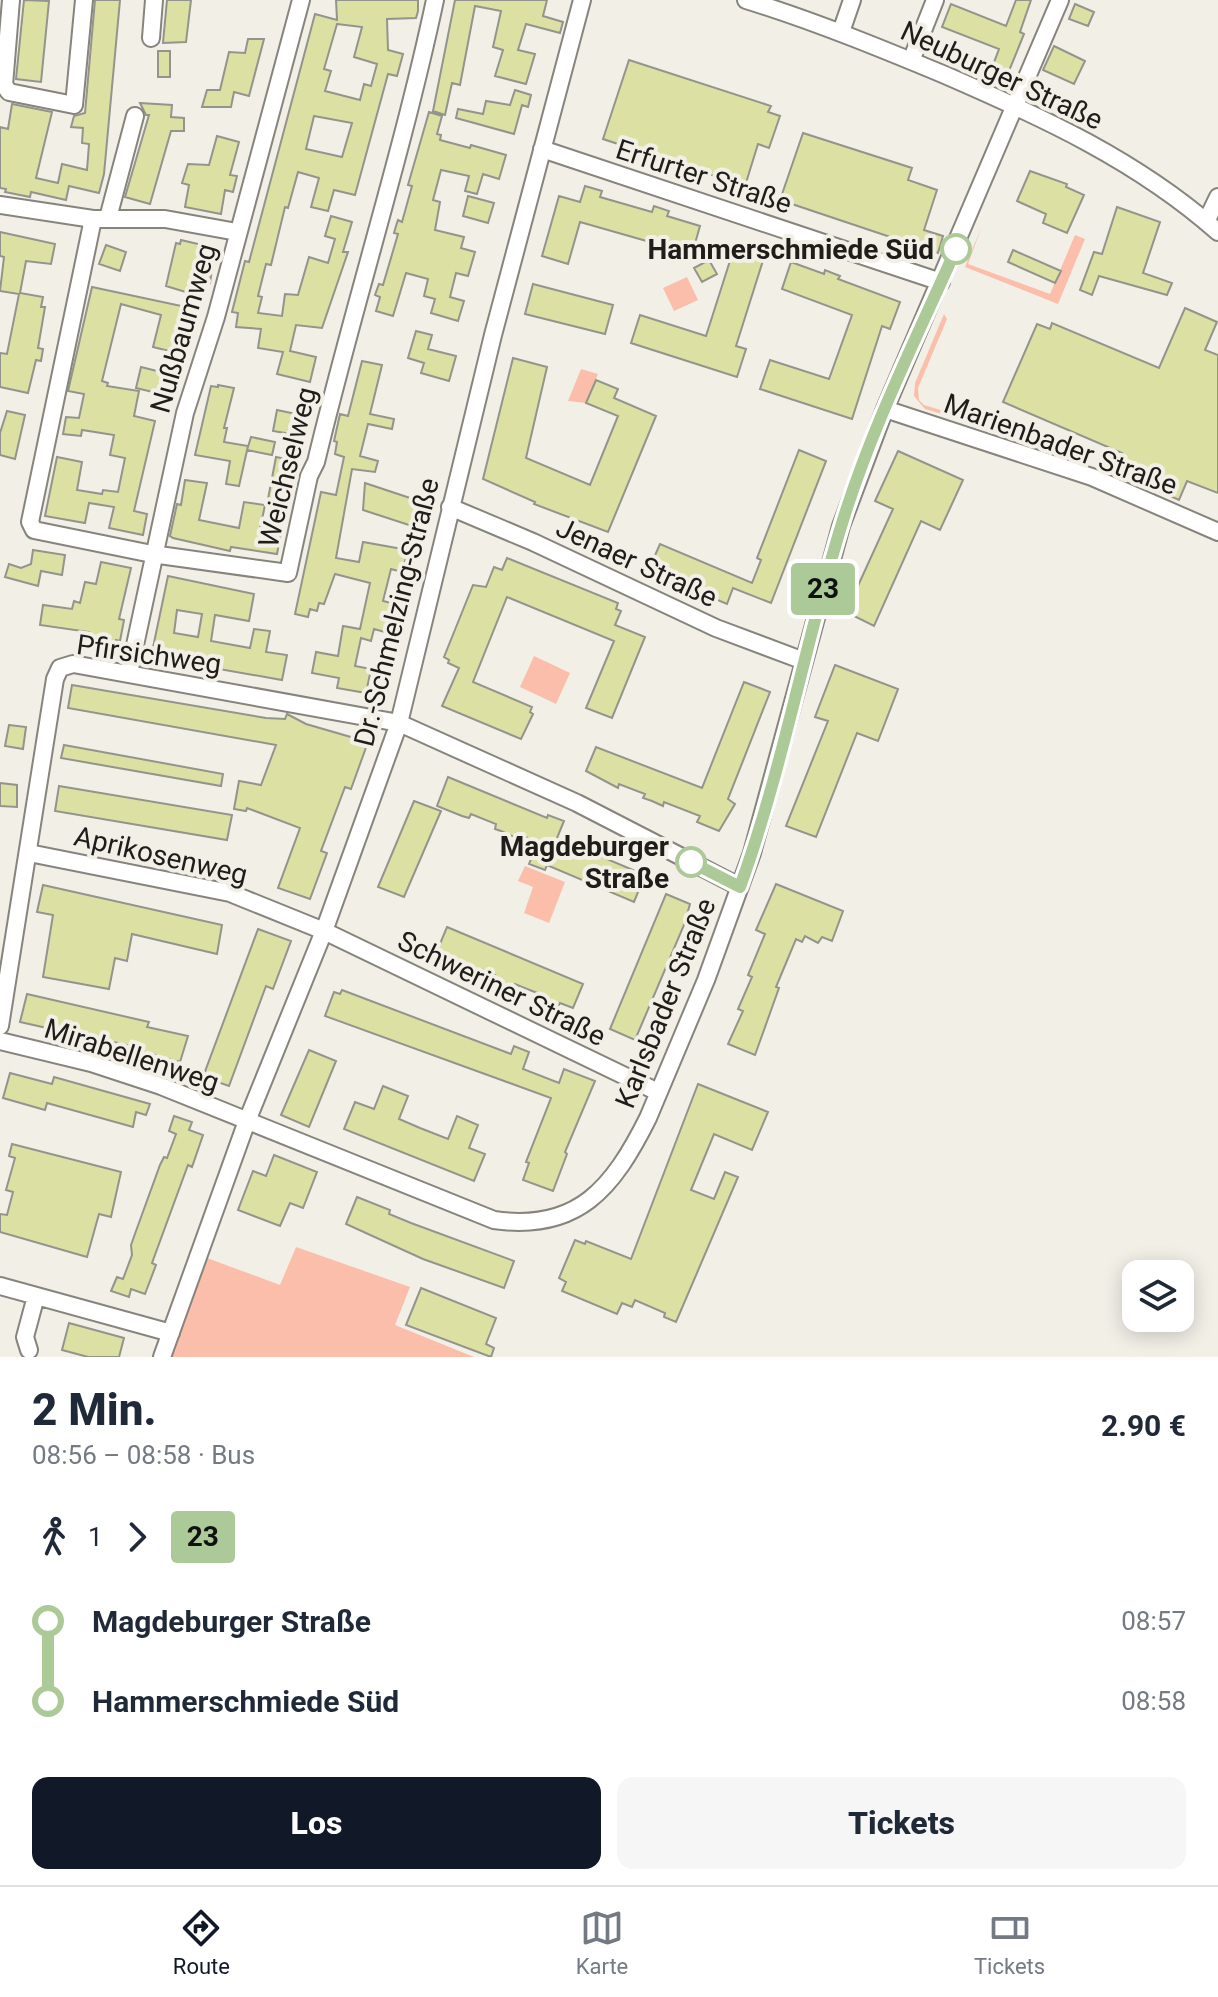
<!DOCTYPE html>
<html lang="de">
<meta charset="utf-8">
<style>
:root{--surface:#fff;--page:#f6f6f7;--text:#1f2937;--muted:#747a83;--line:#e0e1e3;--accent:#111827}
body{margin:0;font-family:Roboto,sans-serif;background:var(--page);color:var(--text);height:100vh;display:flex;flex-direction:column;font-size:30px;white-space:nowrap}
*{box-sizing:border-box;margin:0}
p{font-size:26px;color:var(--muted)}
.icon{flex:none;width:44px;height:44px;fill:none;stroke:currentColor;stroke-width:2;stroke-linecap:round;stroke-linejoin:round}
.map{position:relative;height:1357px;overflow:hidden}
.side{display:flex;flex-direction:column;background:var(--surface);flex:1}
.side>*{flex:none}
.badge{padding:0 16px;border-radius:6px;font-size:28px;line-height:52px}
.fabs{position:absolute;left:1122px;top:1260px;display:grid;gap:16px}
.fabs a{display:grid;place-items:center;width:72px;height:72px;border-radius:16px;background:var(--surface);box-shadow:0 4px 20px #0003;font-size:40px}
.map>.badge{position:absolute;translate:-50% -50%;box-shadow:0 0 0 4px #fff}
.legs{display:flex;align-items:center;gap:12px;height:88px;padding:0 32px;font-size:26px}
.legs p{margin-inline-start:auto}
.overview{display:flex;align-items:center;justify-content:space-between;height:136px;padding:0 32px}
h1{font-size:44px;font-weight:800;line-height:60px}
.cta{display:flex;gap:16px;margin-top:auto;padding:16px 32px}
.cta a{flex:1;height:92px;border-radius:16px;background:var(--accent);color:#fff;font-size:32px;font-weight:800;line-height:92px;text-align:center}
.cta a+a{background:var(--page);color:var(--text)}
ul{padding:0 32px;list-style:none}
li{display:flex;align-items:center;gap:28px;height:80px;font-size:30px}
li i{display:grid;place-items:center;width:12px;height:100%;margin:0 10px;background:currentColor}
li i::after{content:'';width:20px;height:20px;margin:-10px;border:6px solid;border-radius:50%;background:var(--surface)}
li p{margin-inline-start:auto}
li:first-child i{background:linear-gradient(#0000 50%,currentColor 0)}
li:last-child i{background:linear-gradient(currentColor 50%,#0000 0)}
.tab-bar{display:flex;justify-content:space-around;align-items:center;height:112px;border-top:2px solid var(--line);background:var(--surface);font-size:22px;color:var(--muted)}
.tab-bar a{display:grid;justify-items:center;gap:4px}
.tab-bar .current{color:var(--accent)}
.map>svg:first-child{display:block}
.green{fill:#fbbeaa}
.building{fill:#dce1a3;stroke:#93948c;stroke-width:2;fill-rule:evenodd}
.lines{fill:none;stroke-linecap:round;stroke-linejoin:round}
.minor-casing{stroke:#87847d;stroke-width:20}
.minor{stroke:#fff;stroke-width:16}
.line-1-casing{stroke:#fff;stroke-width:18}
.line-1{stroke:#abca97;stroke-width:12}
.stop-1-dot{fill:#fff;stroke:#abca97;stroke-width:4}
.labels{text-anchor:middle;stroke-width:8;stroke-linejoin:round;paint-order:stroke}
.street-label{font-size:28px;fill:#1e1d1a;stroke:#f2efe7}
.stop-label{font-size:28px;font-weight:bold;fill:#1e1d1a;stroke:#f2efe7;text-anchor:end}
</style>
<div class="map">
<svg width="1218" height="1357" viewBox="0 0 1218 1357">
<rect width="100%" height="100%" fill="#f2efe7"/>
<path class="green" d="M 982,226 L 968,264 L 1050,294 L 1075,235 L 1085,239 L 1058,304 L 965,267 Z
M 687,277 L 698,300 L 674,311 L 663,288 Z
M 944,314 L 947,319 L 918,388 L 919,400 L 924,405 L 980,422 L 979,425 L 925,409 L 914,396 L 915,383 Z
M 581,369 L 598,374 L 586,403 L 568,401 Z
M 534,656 L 570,673 L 556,704 L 520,687 Z
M 525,866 L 565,882 L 549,923 L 524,913 L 533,887 L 518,881 Z
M 296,1247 L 410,1287 L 395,1325 L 474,1357 L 165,1357 L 199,1255 L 280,1285 Z"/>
<path class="building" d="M 24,0 L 49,1 L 41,82 L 16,79 Z
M 95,0 L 120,0 L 104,174 L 99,193 L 69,186 L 66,200 L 31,192 L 30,197 L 5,192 L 6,189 L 0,188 L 0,127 L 8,129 L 12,104 L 52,112 L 36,178 L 58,183 L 62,164 L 87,170 L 89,144 L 82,143 L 83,128 L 71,127 L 74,116 L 85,113 Z
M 167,0 L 191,0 L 186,42 L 163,43 Z
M 336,0 L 418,0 L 418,11 L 416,18 L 387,19 L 388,50 L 403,54 L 397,76 L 388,74 L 355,195 L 334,190 L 328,211 L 311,207 L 319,178 L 298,172 L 288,208 L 285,207 L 271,265 L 266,264 L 258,296 L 262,297 L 258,313 L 282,316 L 285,294 L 298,295 L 309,257 L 328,263 L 335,239 L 325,236 L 331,216 L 352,222 L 343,252 L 348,252 L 322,328 L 296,325 L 290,351 L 316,357 L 310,382 L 277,374 L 283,352 L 258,348 L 261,329 L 236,327 L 238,313 L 232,312 L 245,261 L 249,262 L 315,14 L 337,20 ZM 337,24 L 362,27 L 354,57 L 377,64 L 371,86 L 364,84 L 360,100 L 325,91 L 331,71 L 324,69 ZM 314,116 L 352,123 L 342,157 L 306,149 Z
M 455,0 L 547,0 L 543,16 L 563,22 L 560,33 L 526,24 L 518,50 L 535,54 L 526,84 L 495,76 L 503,50 L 493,47 L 501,11 L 475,6 L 460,85 L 452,83 L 445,115 L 433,111 Z
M 1016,0 L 1031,0 L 1020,32 L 1024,34 L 1009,71 L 993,65 L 999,49 L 942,27 L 951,4 L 1006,26 Z
M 1075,4 L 1094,12 L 1088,26 L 1069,19 Z
M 248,39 L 264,39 L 249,96 L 234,92 L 231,107 L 202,107 L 207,90 L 220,90 L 229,52 L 245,53 Z
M 1054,46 L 1085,61 L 1074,84 L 1043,70 Z
M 158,51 L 170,51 L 170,77 L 158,77 Z
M 629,60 L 771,106 L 768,112 L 780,116 L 769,148 L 758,144 L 745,186 L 603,139 Z
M 515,90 L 531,95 L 528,107 L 522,105 L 514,134 L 456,118 L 458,109 L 483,114 L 486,101 L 510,105 Z
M 140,103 L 172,105 L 171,117 L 184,118 L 184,131 L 171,131 L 150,204 L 125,197 L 149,115 L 146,115 Z
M 429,112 L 442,116 L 437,134 L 441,135 L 440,140 L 470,148 L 471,145 L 506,155 L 499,179 L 483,174 L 477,194 L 465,191 L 469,176 L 441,170 L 433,200 L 440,202 L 435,230 L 464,237 L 461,248 L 475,252 L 468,276 L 456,273 L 450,297 L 464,301 L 458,321 L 431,313 L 435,299 L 424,296 L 428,279 L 406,273 L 393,316 L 376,311 L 380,297 L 375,295 L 379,284 L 383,285 L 398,234 L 394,233 L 396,226 L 398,220 L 402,222 L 412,186 L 408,185 Z
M 803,133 L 912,168 L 908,180 L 937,190 L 924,230 L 943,236 L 938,253 L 780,200 Z
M 217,136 L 239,142 L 230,175 L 237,176 L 233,192 L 225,190 L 221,214 L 185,207 L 189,185 L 182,183 L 188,164 L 209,165 Z
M 1030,171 L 1067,184 L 1066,187 L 1084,195 L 1067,233 L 1043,223 L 1046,214 L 1017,201 Z
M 585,186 L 602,191 L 600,197 L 652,212 L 654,206 L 669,211 L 667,216 L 700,226 L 692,254 L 580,222 L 568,264 L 542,256 L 559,196 L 580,202 Z
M 468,196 L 494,203 L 488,223 L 463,216 Z
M 1117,207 L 1160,222 L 1143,273 L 1172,283 L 1167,295 L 1099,276 L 1092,295 L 1080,290 L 1094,252 L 1102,254 Z
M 0,232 L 55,244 L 51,264 L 26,261 L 20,293 L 43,297 L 41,307 L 45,307 L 38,348 L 43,349 L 41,361 L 36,360 L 28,393 L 0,387 L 0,353 L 7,354 L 19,294 L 0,291 L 4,257 L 0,256 Z
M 181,240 L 215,248 L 210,283 L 192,279 L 189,293 L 166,286 L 176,243 L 180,244 Z
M 736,242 L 766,251 L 736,346 L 746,349 L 737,377 L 631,343 L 640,315 L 706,336 Z
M 106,245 L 126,252 L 120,271 L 99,264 Z
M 1013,250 L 1061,271 L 1055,283 L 1008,262 Z
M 709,260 L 717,274 L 702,282 L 694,268 Z
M 791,262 L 824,274 L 825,270 L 840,276 L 838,279 L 900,302 L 890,329 L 882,326 L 852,419 L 760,389 L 770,360 L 829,379 L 852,315 L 782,289 Z
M 533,284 L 613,305 L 605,334 L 525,314 Z
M 92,287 L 186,307 L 173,352 L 153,347 L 161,315 L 121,304 L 102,381 L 108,383 L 107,386 L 139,391 L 134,416 L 155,421 L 134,511 L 147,514 L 143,535 L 109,528 L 114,507 L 89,503 L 85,523 L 45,516 L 57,457 L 82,462 L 77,490 L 102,494 L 103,490 L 118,492 L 125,458 L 110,455 L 114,435 L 82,430 L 81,436 L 63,434 L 66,417 L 79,418 L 84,394 L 68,391 Z
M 1185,308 L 1217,322 L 1205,350 L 1218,355 L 1218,493 L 1187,481 L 1179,500 L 1114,471 L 1122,453 L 1003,402 L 1037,324 L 1050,329 L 1052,323 L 1159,368 Z
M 416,331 L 432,335 L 428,349 L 456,356 L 449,381 L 421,373 L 424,363 L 408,358 Z
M 513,358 L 547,367 L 526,458 L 590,485 L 618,416 L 586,403 L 596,380 L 618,389 L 614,398 L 656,416 L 608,532 L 534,504 L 535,502 L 483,479 Z
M 362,361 L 382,365 L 370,414 L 394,419 L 392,429 L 368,424 L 360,456 L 378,461 L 375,472 L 352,469 L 336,558 L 359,562 L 363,542 L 408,550 L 402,572 L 391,569 L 383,601 L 400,605 L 392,634 L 374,629 L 371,641 L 361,638 L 355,666 L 371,669 L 366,693 L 337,688 L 339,678 L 312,673 L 316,652 L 338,656 L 343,626 L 360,629 L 370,583 L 335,574 L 324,604 L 319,603 L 317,611 L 310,609 L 308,617 L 295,614 L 321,492 L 336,495 L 344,457 L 335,454 L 337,442 L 334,441 L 340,414 L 348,416 Z
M 141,367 L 165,373 L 161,394 L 136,388 Z
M 218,385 L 234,388 L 224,428 L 227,428 L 224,442 L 248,446 L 239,486 L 226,484 L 230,461 L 195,455 L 211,386 L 218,387 Z
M 277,410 L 301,415 L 297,432 L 292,431 L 291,434 L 273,431 Z
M 7,411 L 25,415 L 15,459 L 0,455 L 0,433 Z
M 251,437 L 275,442 L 272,455 L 247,450 Z
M 799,450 L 826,461 L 771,603 L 733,588 L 727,604 L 648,571 L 660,544 L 752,583 L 761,560 L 757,558 Z
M 898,451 L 963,480 L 940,530 L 921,521 L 874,626 L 846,612 L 893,509 L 875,501 Z
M 276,457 L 296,461 L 288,503 L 268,499 Z
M 185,480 L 207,483 L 199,520 L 239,528 L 244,502 L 265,505 L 260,529 L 281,532 L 277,554 L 231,547 L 230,551 L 173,538 L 170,536 L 177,504 L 181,505 Z
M 365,483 L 419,501 L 412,526 L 363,510 Z
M 33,550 L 65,555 L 62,575 L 41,571 L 38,586 L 5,577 L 9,564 L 21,568 L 31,564 Z
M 507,558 L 618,603 L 616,609 L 621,611 L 615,625 L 645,637 L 612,718 L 586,708 L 614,641 L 507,597 L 473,682 L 532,707 L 530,712 L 533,714 L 521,739 L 442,706 L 459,668 L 448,663 L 449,660 L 444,657 L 473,585 L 486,587 L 494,567 L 502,570 Z
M 101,562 L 131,568 L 119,619 L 124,620 L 120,641 L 116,640 L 114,646 L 87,641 L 89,632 L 40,625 L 43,605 L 72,609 L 74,601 L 80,603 L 85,582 L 96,584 Z
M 168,576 L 254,594 L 249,621 L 215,615 L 211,641 L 250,648 L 254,629 L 270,631 L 266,652 L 287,655 L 282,680 L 151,657 ZM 177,610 L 202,614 L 198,637 L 174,633 Z
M 835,665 L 898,689 L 878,741 L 857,733 L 816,837 L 786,826 L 828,721 L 815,717 Z
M 744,682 L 770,692 L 728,799 L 735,804 L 719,831 L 697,822 L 700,816 L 664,802 L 663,806 L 652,801 L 643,798 L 645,794 L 619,784 L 618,788 L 586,771 L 596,747 L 702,788 Z
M 72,685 L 266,718 L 285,719 L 287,714 L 306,724 L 368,742 L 351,789 L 345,787 L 321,851 L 327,853 L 310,899 L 278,888 L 300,828 L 247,808 L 246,811 L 234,809 L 239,781 L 261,785 L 276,745 L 68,708 Z
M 9,725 L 26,727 L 23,749 L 5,746 Z
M 64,745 L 223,774 L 221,786 L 61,758 Z
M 448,777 L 547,818 L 548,815 L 564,821 L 557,838 L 645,875 L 634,902 L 547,865 L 545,870 L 529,864 L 538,842 L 516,833 L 514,837 L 501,831 L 495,829 L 496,824 L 471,814 L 469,818 L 462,816 L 437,806 Z
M 0,783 L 17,785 L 17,807 L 0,806 Z
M 59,786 L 232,815 L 227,840 L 55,811 Z
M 414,801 L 441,811 L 404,897 L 378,887 Z
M 776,884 L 843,911 L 832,941 L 822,937 L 818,943 L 805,936 L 802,942 L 796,939 L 776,987 L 779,988 L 755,1055 L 728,1044 L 743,1011 L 738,1009 L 752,977 L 748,975 L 765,934 L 756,930 Z
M 43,885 L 222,925 L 217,954 L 132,934 L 127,961 L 115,958 L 109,989 L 43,977 L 53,915 L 37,912 Z
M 666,894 L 690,904 L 684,925 L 635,1040 L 610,1029 Z
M 447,927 L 583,984 L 573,1008 L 560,1003 L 558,1006 L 538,998 L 540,994 L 527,989 L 515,984 L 514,987 L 493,979 L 495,975 L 483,970 L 448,960 L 449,956 L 437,951 Z
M 258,929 L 291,941 L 273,989 L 266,986 L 229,1086 L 203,1077 Z
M 342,990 L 511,1054 L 514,1046 L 529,1052 L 523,1069 L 559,1083 L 564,1069 L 595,1081 L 565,1152 L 567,1154 L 553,1191 L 523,1180 L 529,1163 L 526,1162 L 551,1098 L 325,1016 L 334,992 L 340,994 Z
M 27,994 L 149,1022 L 147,1027 L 188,1036 L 180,1062 L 141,1051 L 142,1049 L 48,1026 L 47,1028 L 20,1022 Z
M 309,1050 L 336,1061 L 309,1127 L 281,1115 Z
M 10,1073 L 52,1084 L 54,1077 L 150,1104 L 146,1115 L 136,1112 L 133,1127 L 47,1103 L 45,1110 L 3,1098 Z
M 698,1084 L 768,1112 L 752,1150 L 714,1134 L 691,1190 L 714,1199 L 725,1172 L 738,1177 L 676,1322 L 664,1317 L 665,1313 L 635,1300 L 632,1307 L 622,1303 L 617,1314 L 562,1291 L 566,1282 L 559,1278 L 575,1240 L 585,1244 L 586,1241 L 631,1259 Z
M 383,1086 L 408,1096 L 399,1119 L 420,1128 L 448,1139 L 457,1116 L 478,1125 L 469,1148 L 485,1154 L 474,1181 L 344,1129 L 355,1102 L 374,1109 Z
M 174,1116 L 192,1122 L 189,1130 L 203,1135 L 192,1167 L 188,1165 L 152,1263 L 156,1265 L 145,1294 L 131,1289 L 129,1297 L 111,1291 L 117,1277 L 123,1279 L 132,1255 L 131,1245 L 136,1231 L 160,1165 L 164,1157 L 167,1158 L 176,1134 L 169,1131 Z
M 12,1144 L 121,1172 L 111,1217 L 99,1214 L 87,1257 L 0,1232 L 0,1214 L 7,1215 L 13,1192 L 6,1190 L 15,1158 L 9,1156 Z
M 274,1155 L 317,1172 L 303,1208 L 290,1203 L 280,1226 L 238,1210 L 253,1171 L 266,1176 Z
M 357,1197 L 390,1210 L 389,1214 L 411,1223 L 514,1261 L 504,1288 L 423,1259 L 346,1224 Z
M 421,1288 L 496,1318 L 486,1344 L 494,1348 L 491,1357 L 406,1325 Z
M 69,1323 L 124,1338 L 119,1357 L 88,1357 L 62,1350 Z"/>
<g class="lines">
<defs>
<path id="minor" d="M 11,0 L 4,85 L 9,92 L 74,105 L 84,0
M 746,0 C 814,21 880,48 945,75 C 1042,117 1138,161 1218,232
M 841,32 L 852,0
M 151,38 L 154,0
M 911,61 L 935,0
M 542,149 L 941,282
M 0,205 L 93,219 L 165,219 L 237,232
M 108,218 L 135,116
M 93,219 L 30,522 L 34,530 L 152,554 L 288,573 L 309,476 L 316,462 C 353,307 402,155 435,0
M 1206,222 L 1218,197
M 885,409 L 1092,477 L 1218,532
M 450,507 L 533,542 L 716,628 L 804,661
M 129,673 L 185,413 L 216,317 L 301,0
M 29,853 L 230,893 L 324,931 L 658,1092
M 0,1026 L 55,679 L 60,668 L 73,664 L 399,723 L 577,803 L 740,887
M 0,1041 L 91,1063 L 161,1086 L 494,1220 C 578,1232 613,1188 648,1118 L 706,980 L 752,853 L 841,526 L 885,409 L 1060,0
M 0,1286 L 171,1333
M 29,1350 L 25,1337 L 36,1296
M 162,1357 L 247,1121 L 324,931 L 399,723 L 493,335 L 582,0"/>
</defs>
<use href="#minor" class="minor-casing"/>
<use href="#minor" class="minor"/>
</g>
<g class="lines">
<defs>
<path id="line-1" d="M 691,862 L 740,887 C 782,771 804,648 840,530 C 869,433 915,341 956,249"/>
</defs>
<use href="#line-1" class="line-1-casing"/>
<use href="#line-1" class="line-1"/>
</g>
<g class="stop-1-dot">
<circle cx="956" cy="249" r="14"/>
<circle cx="691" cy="862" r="14"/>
</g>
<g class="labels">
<g class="street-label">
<text transform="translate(1002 75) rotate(25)" y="10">Neuburger Straße</text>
<text transform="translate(704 176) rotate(18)" y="10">Erfurter Straße</text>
<text transform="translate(183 328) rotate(-74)" y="10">Nußbaumweg</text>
<text transform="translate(1061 444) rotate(20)" y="10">Marienbader Straße</text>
<text transform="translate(287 467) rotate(-76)" y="10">Weichselweg</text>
<text transform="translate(637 562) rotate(25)" y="10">Jenaer Straße</text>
<text transform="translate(396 612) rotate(-76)" y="10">Dr.-Schmelzing-Straße</text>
<text transform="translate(149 654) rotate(8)" y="10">Pfirsichweg</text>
<text transform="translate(161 855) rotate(13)" y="10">Aprikosenweg</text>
<text transform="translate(502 988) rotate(26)" y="10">Schweriner Straße</text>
<text transform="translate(665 1003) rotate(-68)" y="10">Karlsbader Straße</text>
<text transform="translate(132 1055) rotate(18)" y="10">Mirabellenweg</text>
</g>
<g class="stop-label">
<text x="934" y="259">Hammerschmiede Süd</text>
<text x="669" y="856">Magdeburger<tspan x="669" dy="32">Straße</tspan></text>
</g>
</g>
</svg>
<div class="fabs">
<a><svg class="icon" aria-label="layers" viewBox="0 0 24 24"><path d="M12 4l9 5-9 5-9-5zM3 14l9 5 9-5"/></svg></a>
</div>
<b class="badge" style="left:823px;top:589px;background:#abca97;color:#111">23</b>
</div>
<section class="side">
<div class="overview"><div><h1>2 Min.</h1><p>08:56 – 08:58 · Bus</p></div><b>2.90 €</b></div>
<div class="legs"><svg class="icon" aria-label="walk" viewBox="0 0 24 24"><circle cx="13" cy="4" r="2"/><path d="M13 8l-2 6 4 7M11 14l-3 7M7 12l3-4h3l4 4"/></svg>1<svg class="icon" aria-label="forward" viewBox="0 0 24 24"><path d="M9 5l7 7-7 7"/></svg><b class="badge" style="background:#abca97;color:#111">23</b></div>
<ul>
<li><i style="color:#abca97"></i><b>Magdeburger Straße</b><p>08:57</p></li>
<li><i style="color:#abca97"></i><b>Hammerschmiede Süd</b><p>08:58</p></li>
</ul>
<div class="cta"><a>Los</a><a>Tickets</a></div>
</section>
<nav class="tab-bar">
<a class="current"><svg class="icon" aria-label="directions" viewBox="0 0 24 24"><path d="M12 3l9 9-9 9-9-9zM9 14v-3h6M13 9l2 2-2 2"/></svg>Route</a>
<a><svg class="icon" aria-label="map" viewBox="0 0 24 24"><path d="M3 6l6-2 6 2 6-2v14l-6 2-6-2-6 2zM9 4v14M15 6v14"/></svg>Karte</a>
<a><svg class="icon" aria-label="tickets" viewBox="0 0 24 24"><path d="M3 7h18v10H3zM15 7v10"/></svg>Tickets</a>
</nav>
